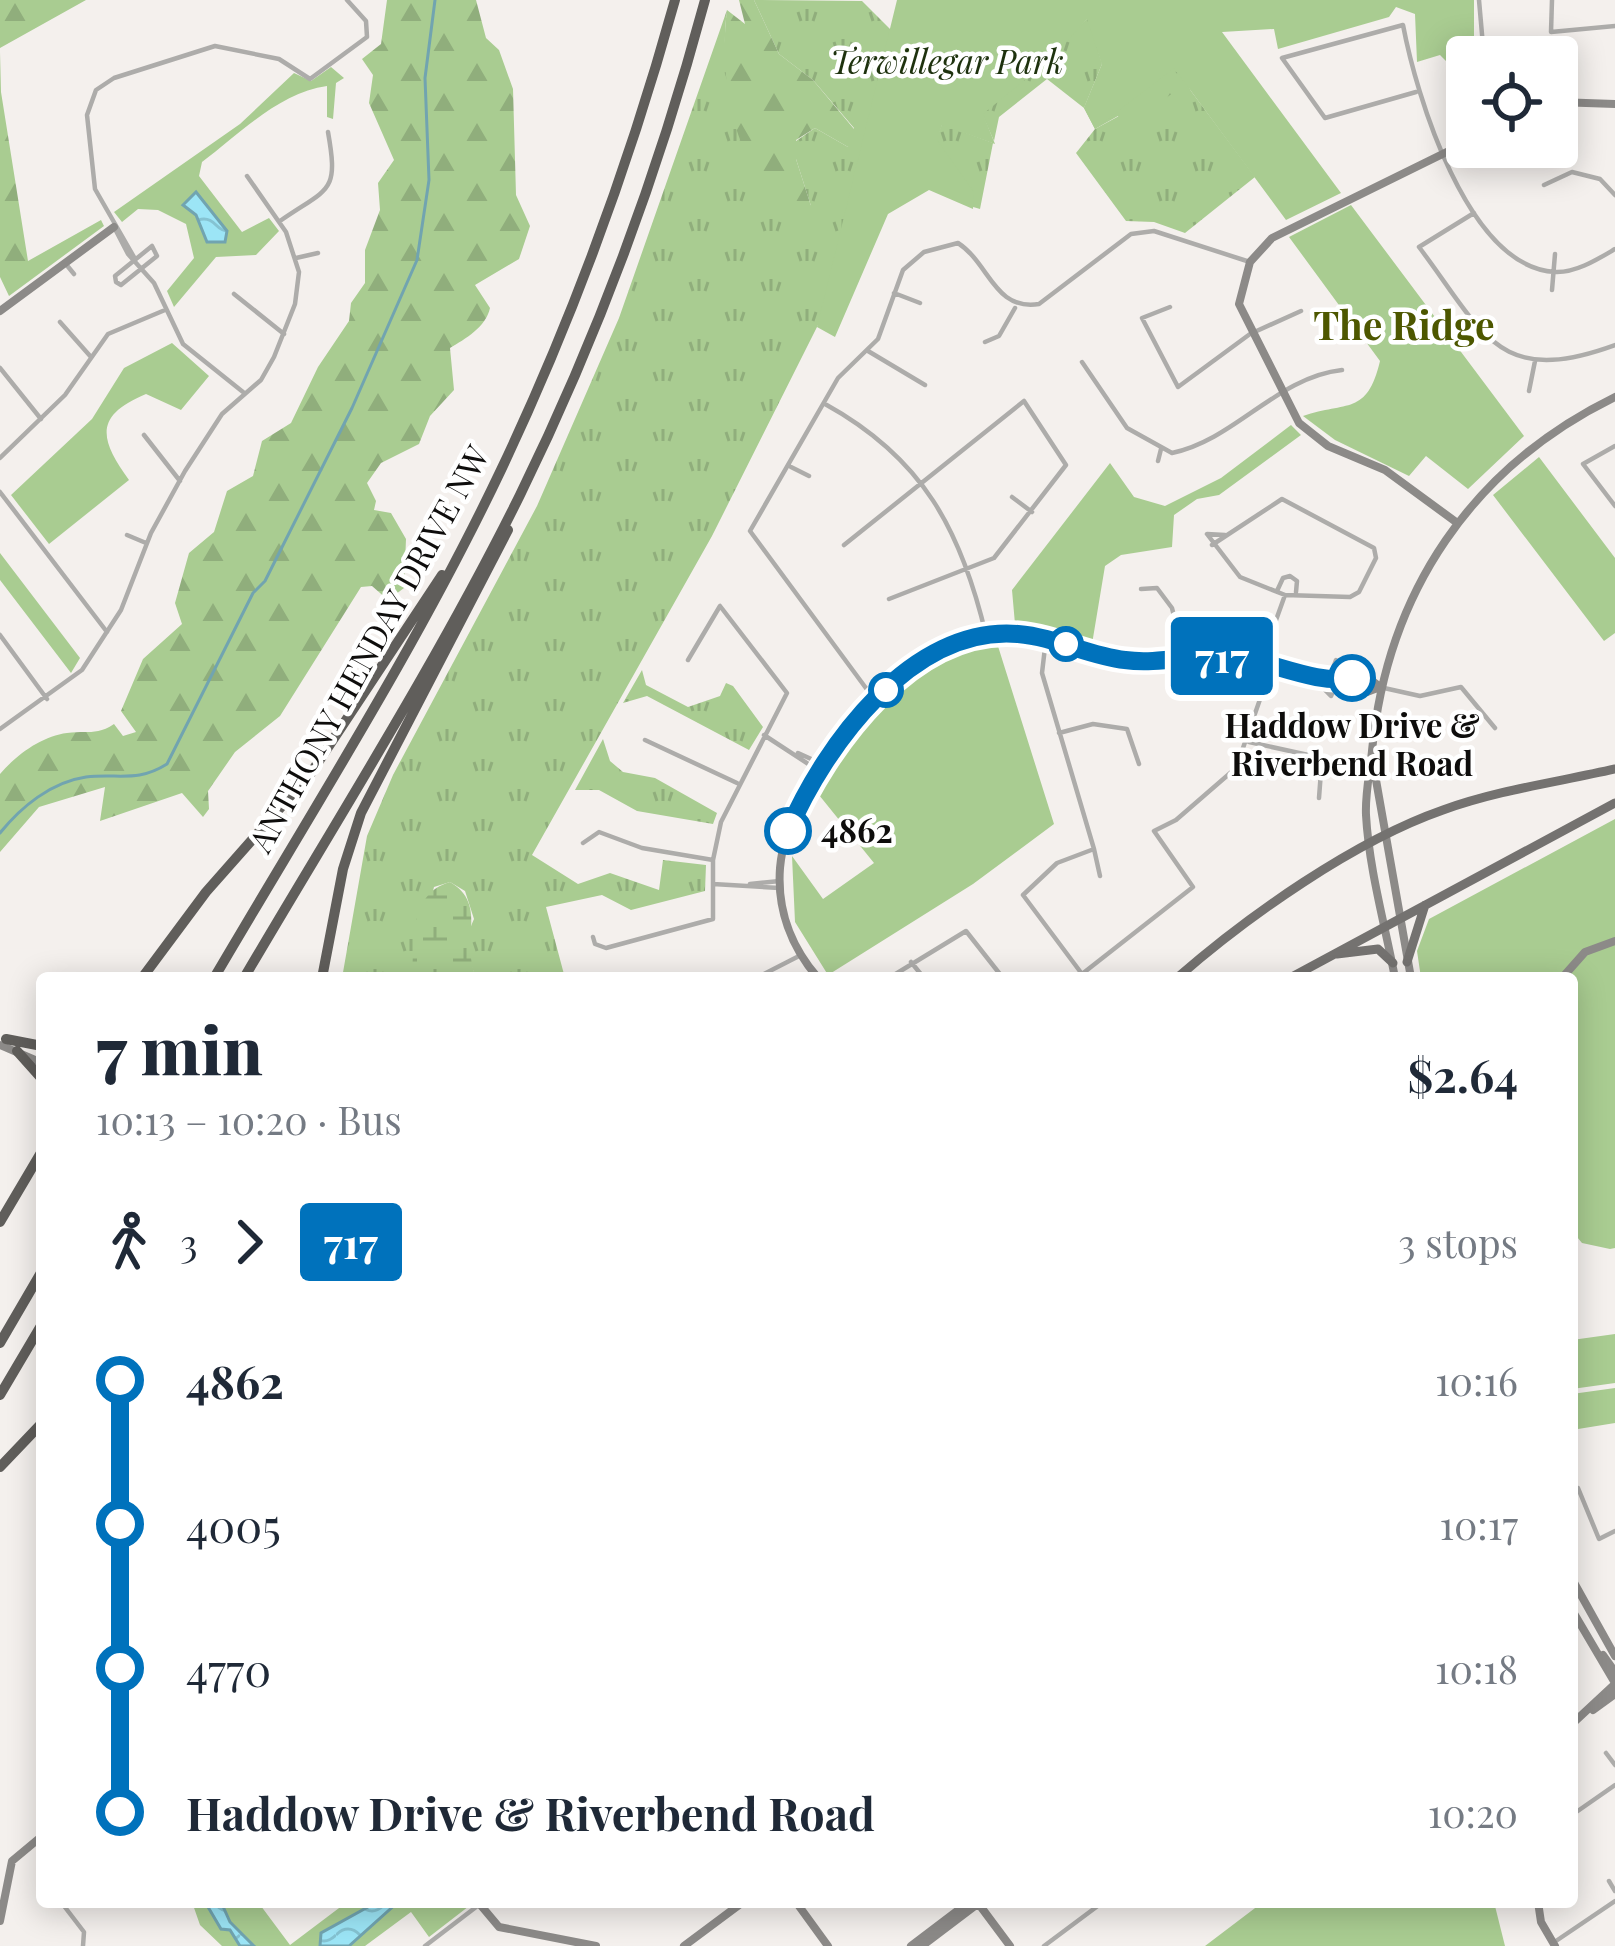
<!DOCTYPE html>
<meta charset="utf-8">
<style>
:root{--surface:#fff;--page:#f2f2f3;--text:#1f2937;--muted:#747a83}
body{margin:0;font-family:"Playfair Display",serif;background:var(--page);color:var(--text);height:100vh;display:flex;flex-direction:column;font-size:45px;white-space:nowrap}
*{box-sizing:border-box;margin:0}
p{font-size:39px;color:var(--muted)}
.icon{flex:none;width:66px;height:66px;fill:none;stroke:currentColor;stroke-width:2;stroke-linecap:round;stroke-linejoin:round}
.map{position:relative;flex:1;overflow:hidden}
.panel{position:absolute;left:36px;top:972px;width:1542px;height:936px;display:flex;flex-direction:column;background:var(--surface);border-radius:12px;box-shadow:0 6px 30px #0003}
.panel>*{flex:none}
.badge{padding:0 24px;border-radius:9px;font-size:42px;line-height:78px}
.tools{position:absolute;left:1446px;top:36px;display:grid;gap:24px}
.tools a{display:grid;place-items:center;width:132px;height:132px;border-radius:12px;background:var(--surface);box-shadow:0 6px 30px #0003;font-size:60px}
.map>.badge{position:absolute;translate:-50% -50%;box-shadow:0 0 0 6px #fff}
.legs{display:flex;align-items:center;gap:18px;height:132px;padding:0 60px;font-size:39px}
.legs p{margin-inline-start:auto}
.headline{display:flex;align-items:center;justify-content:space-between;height:204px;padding:0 60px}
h1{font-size:66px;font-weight:800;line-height:90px}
ul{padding:0 60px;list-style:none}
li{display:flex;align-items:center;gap:42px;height:144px;font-size:45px}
li i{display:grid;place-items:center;width:18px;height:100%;margin:0 15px;background:currentColor}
li i::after{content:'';width:30px;height:30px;margin:-15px;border:9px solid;border-radius:50%;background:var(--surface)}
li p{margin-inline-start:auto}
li:first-child i{background:linear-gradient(#0000 50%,currentColor 0)}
li:last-child i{background:linear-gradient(currentColor 50%,#0000 0)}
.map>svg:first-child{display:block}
.grass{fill:url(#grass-tufts)}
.forest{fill:url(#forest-firs)}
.wetland{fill:url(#wetland-marsh)}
.park{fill:#a9cc91}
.water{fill:url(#water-waves);stroke:#71a4b0;stroke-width:3}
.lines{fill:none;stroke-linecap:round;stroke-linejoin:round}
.stream{stroke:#71a4b0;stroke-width:3}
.street{stroke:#adacaa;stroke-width:4.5}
.secondary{stroke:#8c8a88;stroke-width:8}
.primary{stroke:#747270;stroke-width:9}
.highway{stroke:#605e5b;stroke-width:10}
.line-1-casing{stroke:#fff;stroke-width:27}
.line-1{stroke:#0072bc;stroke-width:18}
.stop-1-dot{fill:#fff;stroke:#0072bc;stroke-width:6}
.labels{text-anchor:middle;stroke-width:9;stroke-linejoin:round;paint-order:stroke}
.park-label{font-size:33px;font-style:italic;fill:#1e320e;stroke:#fff}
.street-label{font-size:33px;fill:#0e0d0c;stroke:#fff}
.stop-label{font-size:33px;font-weight:bold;fill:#0e0d0c;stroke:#fff}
.quarter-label{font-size:39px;font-weight:bold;fill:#4d5700;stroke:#fff}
</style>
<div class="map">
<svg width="1615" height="1946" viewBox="0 0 1615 1946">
<defs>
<pattern id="grass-tufts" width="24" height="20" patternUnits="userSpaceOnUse" patternTransform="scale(3)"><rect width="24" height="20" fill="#a9cc91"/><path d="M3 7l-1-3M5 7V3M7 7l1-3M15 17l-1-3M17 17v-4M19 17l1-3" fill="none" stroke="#90ae7c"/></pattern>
<pattern id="forest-firs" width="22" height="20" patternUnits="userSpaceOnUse" patternTransform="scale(3)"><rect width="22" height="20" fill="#a9cc91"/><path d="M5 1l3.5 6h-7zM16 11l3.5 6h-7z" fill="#90ae7c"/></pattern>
<pattern id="wetland-marsh" width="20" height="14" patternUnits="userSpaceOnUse" patternTransform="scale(3)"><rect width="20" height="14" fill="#a9cc91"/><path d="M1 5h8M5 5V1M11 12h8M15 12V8" fill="none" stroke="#90ae7c"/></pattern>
<pattern id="water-waves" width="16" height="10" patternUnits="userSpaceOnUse" patternTransform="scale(3)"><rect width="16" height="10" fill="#9ce5f6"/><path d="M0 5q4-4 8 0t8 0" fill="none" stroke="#85c3d2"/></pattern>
</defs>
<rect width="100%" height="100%" fill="#f4f0ed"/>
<path class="grass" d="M 754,0 L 862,1 L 894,33 L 833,291 L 817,327 L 712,536 L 532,855 L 578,884 L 610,873 L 659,890 L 663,860 L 706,865 L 705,891 L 631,910 L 602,895 L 546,907 L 565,978 L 477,978 C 466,957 464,941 474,919 L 465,891 L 450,882 L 434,887 L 412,978 L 342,978 L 367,836 L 393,775 L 537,506 L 619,318 L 727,10 C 715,105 757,136 811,206 L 796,159 L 796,141 L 815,128 L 848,147 L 854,128 L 813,80 L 779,54 Z
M 1144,0 L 1191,91 L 1255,177 L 1185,233 L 1154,222 L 1126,221 L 1076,153 L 1095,129 L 1119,116 Z
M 1088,18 L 1102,64 L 1084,108 L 1047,79 L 999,117 L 994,141 L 982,114 Z
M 942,124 L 993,143 L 980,209 L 963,204 L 936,140 Z
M 642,670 L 646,685 L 688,707 L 720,696 L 726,683 L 733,686 L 763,727 L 749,750 L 647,696 L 623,703 Z
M 603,739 L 610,761 L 623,772 L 655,778 L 717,813 L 713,824 L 637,811 L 599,790 L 575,790 Z"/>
<path class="forest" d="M 0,0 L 86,0 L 0,48 Z
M 387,0 L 476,0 L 486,38 L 499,50 L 513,89 L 516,195 L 530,226 L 519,259 L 475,285 L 490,308 C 486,327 465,339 450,348 L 454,390 L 430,416 L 419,444 L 381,463 L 367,483 L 376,501 L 374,510 L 391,513 L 406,539 L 404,588 L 388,600 L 372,586 L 361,587 L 280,716 L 235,752 L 208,791 L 209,809 L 203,817 L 182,793 L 100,821 L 105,787 L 39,807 L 0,852 L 0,774 C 16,755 42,736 67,733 C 87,730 96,736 114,724 L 123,736 L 136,732 L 121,711 L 143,659 L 182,624 L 175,603 L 189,553 L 214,532 L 227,491 L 253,476 L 262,441 L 291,423 L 318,367 L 349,321 L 351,303 L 365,283 L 365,250 L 380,210 L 378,183 L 394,160 L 369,103 L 373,75 L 362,59 L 381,44 Z
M 739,0 L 754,0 L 779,54 L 813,80 L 859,135 L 858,145 L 848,147 L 815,128 L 796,140 L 796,159 L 811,206 L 807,213 C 733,186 718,79 727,10 L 745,24 Z
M 1041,0 L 1119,0 L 1185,84 L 1143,115 L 1121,122 L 1118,116 L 1095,129 L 1084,108 L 1102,64 L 1088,20 Z
M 0,52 L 1,92 L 28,261 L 101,220 L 104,226 L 9,296 L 0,277 Z"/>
<path class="wetland" d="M 450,882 C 489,905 459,942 477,978 L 412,978 C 415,942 408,894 450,882 Z"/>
<path class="park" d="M 897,0 L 1474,0 L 1474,41 L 1456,45 L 1446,61 L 1440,55 L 1417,62 L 1415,14 L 1396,7 L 1389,17 L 1278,49 L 1274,29 L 1222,32 L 1341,193 L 1286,220 L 1174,68 L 1095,129 L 1084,108 L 1102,65 L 1087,19 L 1053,57 L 983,114 L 995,144 L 942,125 L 937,140 L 974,192 L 973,209 L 929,190 L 888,214 L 835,337 L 817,327 Z
M 331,67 L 344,78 L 336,83 L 333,119 L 327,117 L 327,86 C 280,92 239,134 202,162 L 199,176 L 242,232 L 269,218 L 279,231 L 256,255 L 216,257 L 174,307 L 167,291 L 194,258 L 186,224 L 158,210 L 138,209 L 122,222 L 114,212 L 240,124 L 294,73 L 311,81 Z
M 1351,205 L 1524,436 L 1468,489 L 1426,456 L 1409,476 L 1335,440 L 1303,416 C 1347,401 1367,416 1380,361 L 1289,237 Z
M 172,343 L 209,376 L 181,410 L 146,394 C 93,416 100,440 129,480 L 49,544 L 11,495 L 92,419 L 124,368 Z
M 1291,425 L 1301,435 L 1219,495 L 1197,499 L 1174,515 L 1172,547 L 1121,555 L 1105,566 L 1092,644 L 1015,624 L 1012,590 L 1110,463 L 1134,497 L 1165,506 L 1221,478 Z
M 1539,457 L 1615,558 L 1615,633 L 1604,641 L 1493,495 Z
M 0,553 L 80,658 L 71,673 L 0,580 Z
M 997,643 L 1054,824 L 973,884 L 828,975 L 795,922 L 792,856 L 823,899 L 874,863 L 819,795 C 860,723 911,659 997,643 Z
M 1615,819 L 1615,1248 L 1610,1249 L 1582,1243 L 1572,1231 L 1572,978 L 1421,978 L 1417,951 L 1429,919 Z
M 1615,1334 L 1615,1383 L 1572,1389 L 1572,1340 Z
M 1615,1388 L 1615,1423 L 1572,1430 L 1572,1394 Z
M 192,1902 L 258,1902 L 290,1945 L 347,1902 L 473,1903 L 429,1937 L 411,1912 L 365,1946 L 222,1946 L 200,1925 Z
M 1263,1902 L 1494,1902 L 1505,1946 L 1205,1946 Z"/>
<path class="water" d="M 196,192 L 227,231 L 225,242 L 207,242 L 196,215 L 183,205 Z
M 212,1902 L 221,1902 L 230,1922 L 254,1946 L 240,1946 L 230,1930 L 221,1929 L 208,1907 Z
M 377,1902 L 398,1902 L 349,1946 L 320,1946 L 321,1933 Z"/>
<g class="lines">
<path class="stream" d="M 0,833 C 21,807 51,782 86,777 C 118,773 137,783 167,764 L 253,593 L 265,581 L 352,408 L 417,260 L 429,180 L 425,78 L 435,0"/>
<path class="street" d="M 1479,0 L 1484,57
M 1552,0 L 1551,32 L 1615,26
M 1416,92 L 1325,118 L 1282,58 L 1403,25 C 1416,94 1467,267 1555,272 C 1576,273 1598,259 1615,249
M 1544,185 L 1572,172 L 1600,179 L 1615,195
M 1474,213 L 1419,247 C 1484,333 1497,388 1615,345
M 280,221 C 329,187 339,194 328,132
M 114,227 L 128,254 L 154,283 L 183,344 L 243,392
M 152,246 L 157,256 L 121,285 L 116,282 L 115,276 Z
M 134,257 L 95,189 L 87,115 L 96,90 L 114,78 L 215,46 L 279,59 L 310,79 L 367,37 L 366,21 L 347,0
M 296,258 L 318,253
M 65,263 L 74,274
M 1552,290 L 1555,254
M 894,293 L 920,303
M 234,294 L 284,334
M 1170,307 L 1142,318 L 1178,387 L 1250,334 L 1301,311
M 60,322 L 91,357
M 985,342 L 999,336 L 1015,308
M 868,351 L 925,385
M 1082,362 L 1127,428 L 1172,453 C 1235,440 1277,377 1342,370
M 0,368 L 41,419
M 1529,391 L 1535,361
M 825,404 C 923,458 961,530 986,635
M 144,435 L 180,481
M 1615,446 L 1583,464 L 1615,506
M 0,458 L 65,395 L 108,334 L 165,310
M 1158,461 L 1161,449
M 791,467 L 809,476
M 0,492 L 107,632
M 1012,497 L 1032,512
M 127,535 L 146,543
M 844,545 L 1024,401 L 1066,465 L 994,558 L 889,599
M 1212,545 L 1282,499 L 1374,548 L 1376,558 L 1359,592 L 1350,597 L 1285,595 L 1240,577 L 1207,534 L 1225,535
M 1141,589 L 1157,588 L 1172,608 L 1184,658
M 1277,591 L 1283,578 L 1290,576 L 1297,581 L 1296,592
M 0,635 L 47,699
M 1046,639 L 1042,673 L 1094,849 L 1057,863 L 1023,895 L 1082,974 L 1193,887 L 1154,831 L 1176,820 L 1236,768 L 1272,665 L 1273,636
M 1336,660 L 1343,668 L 1331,696 L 1325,690 Z
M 1384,688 L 1420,696 L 1461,687 L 1495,728
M 1261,689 L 1261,662 L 1285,595
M 874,699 L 750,531 L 838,378 L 878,339 L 903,270 L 924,252 L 958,243 C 990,264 994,311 1039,304 L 1131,234 L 1154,231 L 1250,262
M 0,729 L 82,670 L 121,610 L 151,533 L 185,471 L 222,414 L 261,380 L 274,357 L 295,304 L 299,272 L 286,232 L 247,176
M 1059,733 L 1093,724 L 1127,729 L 1139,764
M 764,735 L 819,771
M 645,740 L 737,783
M 1249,742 L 1322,758 L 1319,798
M 798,753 L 820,763
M 583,843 L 599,832 L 642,848 L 713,860
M 1094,849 L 1100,876
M 713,884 L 779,888
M 750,884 L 780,881
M 593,937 L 595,944 L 606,948 L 713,919 L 713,860 L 721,822 L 787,693 L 720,606 L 688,660
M 911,962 L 924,978
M 756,978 L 801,955
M 889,978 L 966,931 L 1003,978
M 1578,1488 L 1599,1539 L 1615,1531
M 1606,1753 L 1615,1765
M 1572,1815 L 1615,1785
M 1609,1881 L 1615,1891
M 61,1902 L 84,1932 L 83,1946
M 1553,1943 L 1615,1901
M 425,1946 L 480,1904
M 1044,1946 L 1103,1902"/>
<path class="secondary" d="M 1557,102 L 1615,104
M 0,311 L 114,227
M 1456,522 L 1385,470 L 1328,446 L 1299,423 L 1239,304 L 1250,262 L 1272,238 L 1467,142
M 1345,681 L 1371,680 L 1380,687
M 1373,763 L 1411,978
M 818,978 C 791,947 777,909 780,868 C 788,776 897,648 990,635 C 1038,628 1079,655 1125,660 C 1158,664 1192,656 1226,656 C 1272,656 1325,676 1367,692 L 1380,687
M 1395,978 C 1385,925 1369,869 1366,815 C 1365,793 1370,772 1372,751 C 1387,592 1472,467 1615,397
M 1562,978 L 1585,952 L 1615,941
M 0,1045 L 42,1063
M 1572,1579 L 1615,1656
M 1572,1610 L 1615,1683
M 1603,1655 L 1615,1672
M 1593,1710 L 1615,1694
M 1572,1724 L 1615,1684
M 478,1902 L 499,1927 L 596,1946
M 796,1902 L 828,1946
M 1538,1902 L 1541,1922 L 1555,1946
M 978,1903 L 1010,1946
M 0,1921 L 12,1861 L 42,1836
M 684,1946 L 743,1902
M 911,1946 L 969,1902
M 922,1946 L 980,1902"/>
<path class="primary" d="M 1337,954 L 1378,949 L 1393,963
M 1407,962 L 1425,905
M 1177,978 C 1248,916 1354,841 1443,810 C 1498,790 1558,782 1615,769
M 1290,978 L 1615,803"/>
<path class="highway" d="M 142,978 L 206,892 L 311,773 L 442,575
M 214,978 C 312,811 418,645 501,470 C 573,318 630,162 675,0
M 244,978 C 338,818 438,661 520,495 C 598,336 659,171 705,0
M 322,978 L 343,869 L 361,813 L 508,530
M 6,1039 L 42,1046
M 17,1051 L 42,1079
M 0,1222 L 42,1151
M 0,1343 L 42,1271
M 0,1395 L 42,1324
M 0,1467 L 42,1423"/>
</g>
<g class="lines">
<defs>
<path id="line-1" d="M 788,831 C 825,745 912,625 1018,634 C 1055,637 1089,656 1125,660 C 1162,665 1199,652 1235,657 C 1271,661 1316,685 1352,678"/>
</defs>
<use href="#line-1" class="line-1-casing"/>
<use href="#line-1" class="line-1"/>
</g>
<g class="stop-1-dot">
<circle cx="1066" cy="644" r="15"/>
<circle cx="1352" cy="678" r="21"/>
<circle cx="886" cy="690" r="15"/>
<circle cx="788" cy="831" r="21"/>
</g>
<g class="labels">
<g class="park-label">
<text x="947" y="74">Terwillegar Park</text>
</g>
<g class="street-label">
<text transform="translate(369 649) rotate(-61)" y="12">ANTHONY HENDAY DRIVE NW</text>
</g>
<g class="stop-label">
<text x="1352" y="738">Haddow Drive &amp;<tspan x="1352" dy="38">Riverbend Road</tspan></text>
<text x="821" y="843" text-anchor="start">4862</text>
</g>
<g class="quarter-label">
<text x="1404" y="340">The Ridge</text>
</g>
</g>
</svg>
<div class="tools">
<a><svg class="icon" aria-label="locate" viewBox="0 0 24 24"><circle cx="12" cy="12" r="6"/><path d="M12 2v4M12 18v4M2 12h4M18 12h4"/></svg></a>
</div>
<b class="badge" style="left:1222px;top:656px;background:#0072bc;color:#fff">717</b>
<section class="panel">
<div class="headline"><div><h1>7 min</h1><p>10:13 – 10:20 · Bus</p></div><b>$2.64</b></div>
<div class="legs"><svg class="icon" aria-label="walk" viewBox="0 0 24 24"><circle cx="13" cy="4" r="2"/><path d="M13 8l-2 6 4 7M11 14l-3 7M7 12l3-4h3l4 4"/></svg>3<svg class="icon" aria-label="forward" viewBox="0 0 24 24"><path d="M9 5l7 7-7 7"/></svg><b class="badge" style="background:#0072bc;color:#fff">717</b><p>3 stops</p></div>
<ul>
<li><i style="color:#0072bc"></i><b>4862</b><p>10:16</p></li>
<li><i style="color:#0072bc"></i><span>4005</span><p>10:17</p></li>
<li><i style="color:#0072bc"></i><span>4770</span><p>10:18</p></li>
<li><i style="color:#0072bc"></i><b>Haddow Drive &amp; Riverbend Road</b><p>10:20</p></li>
</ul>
</section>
</div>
